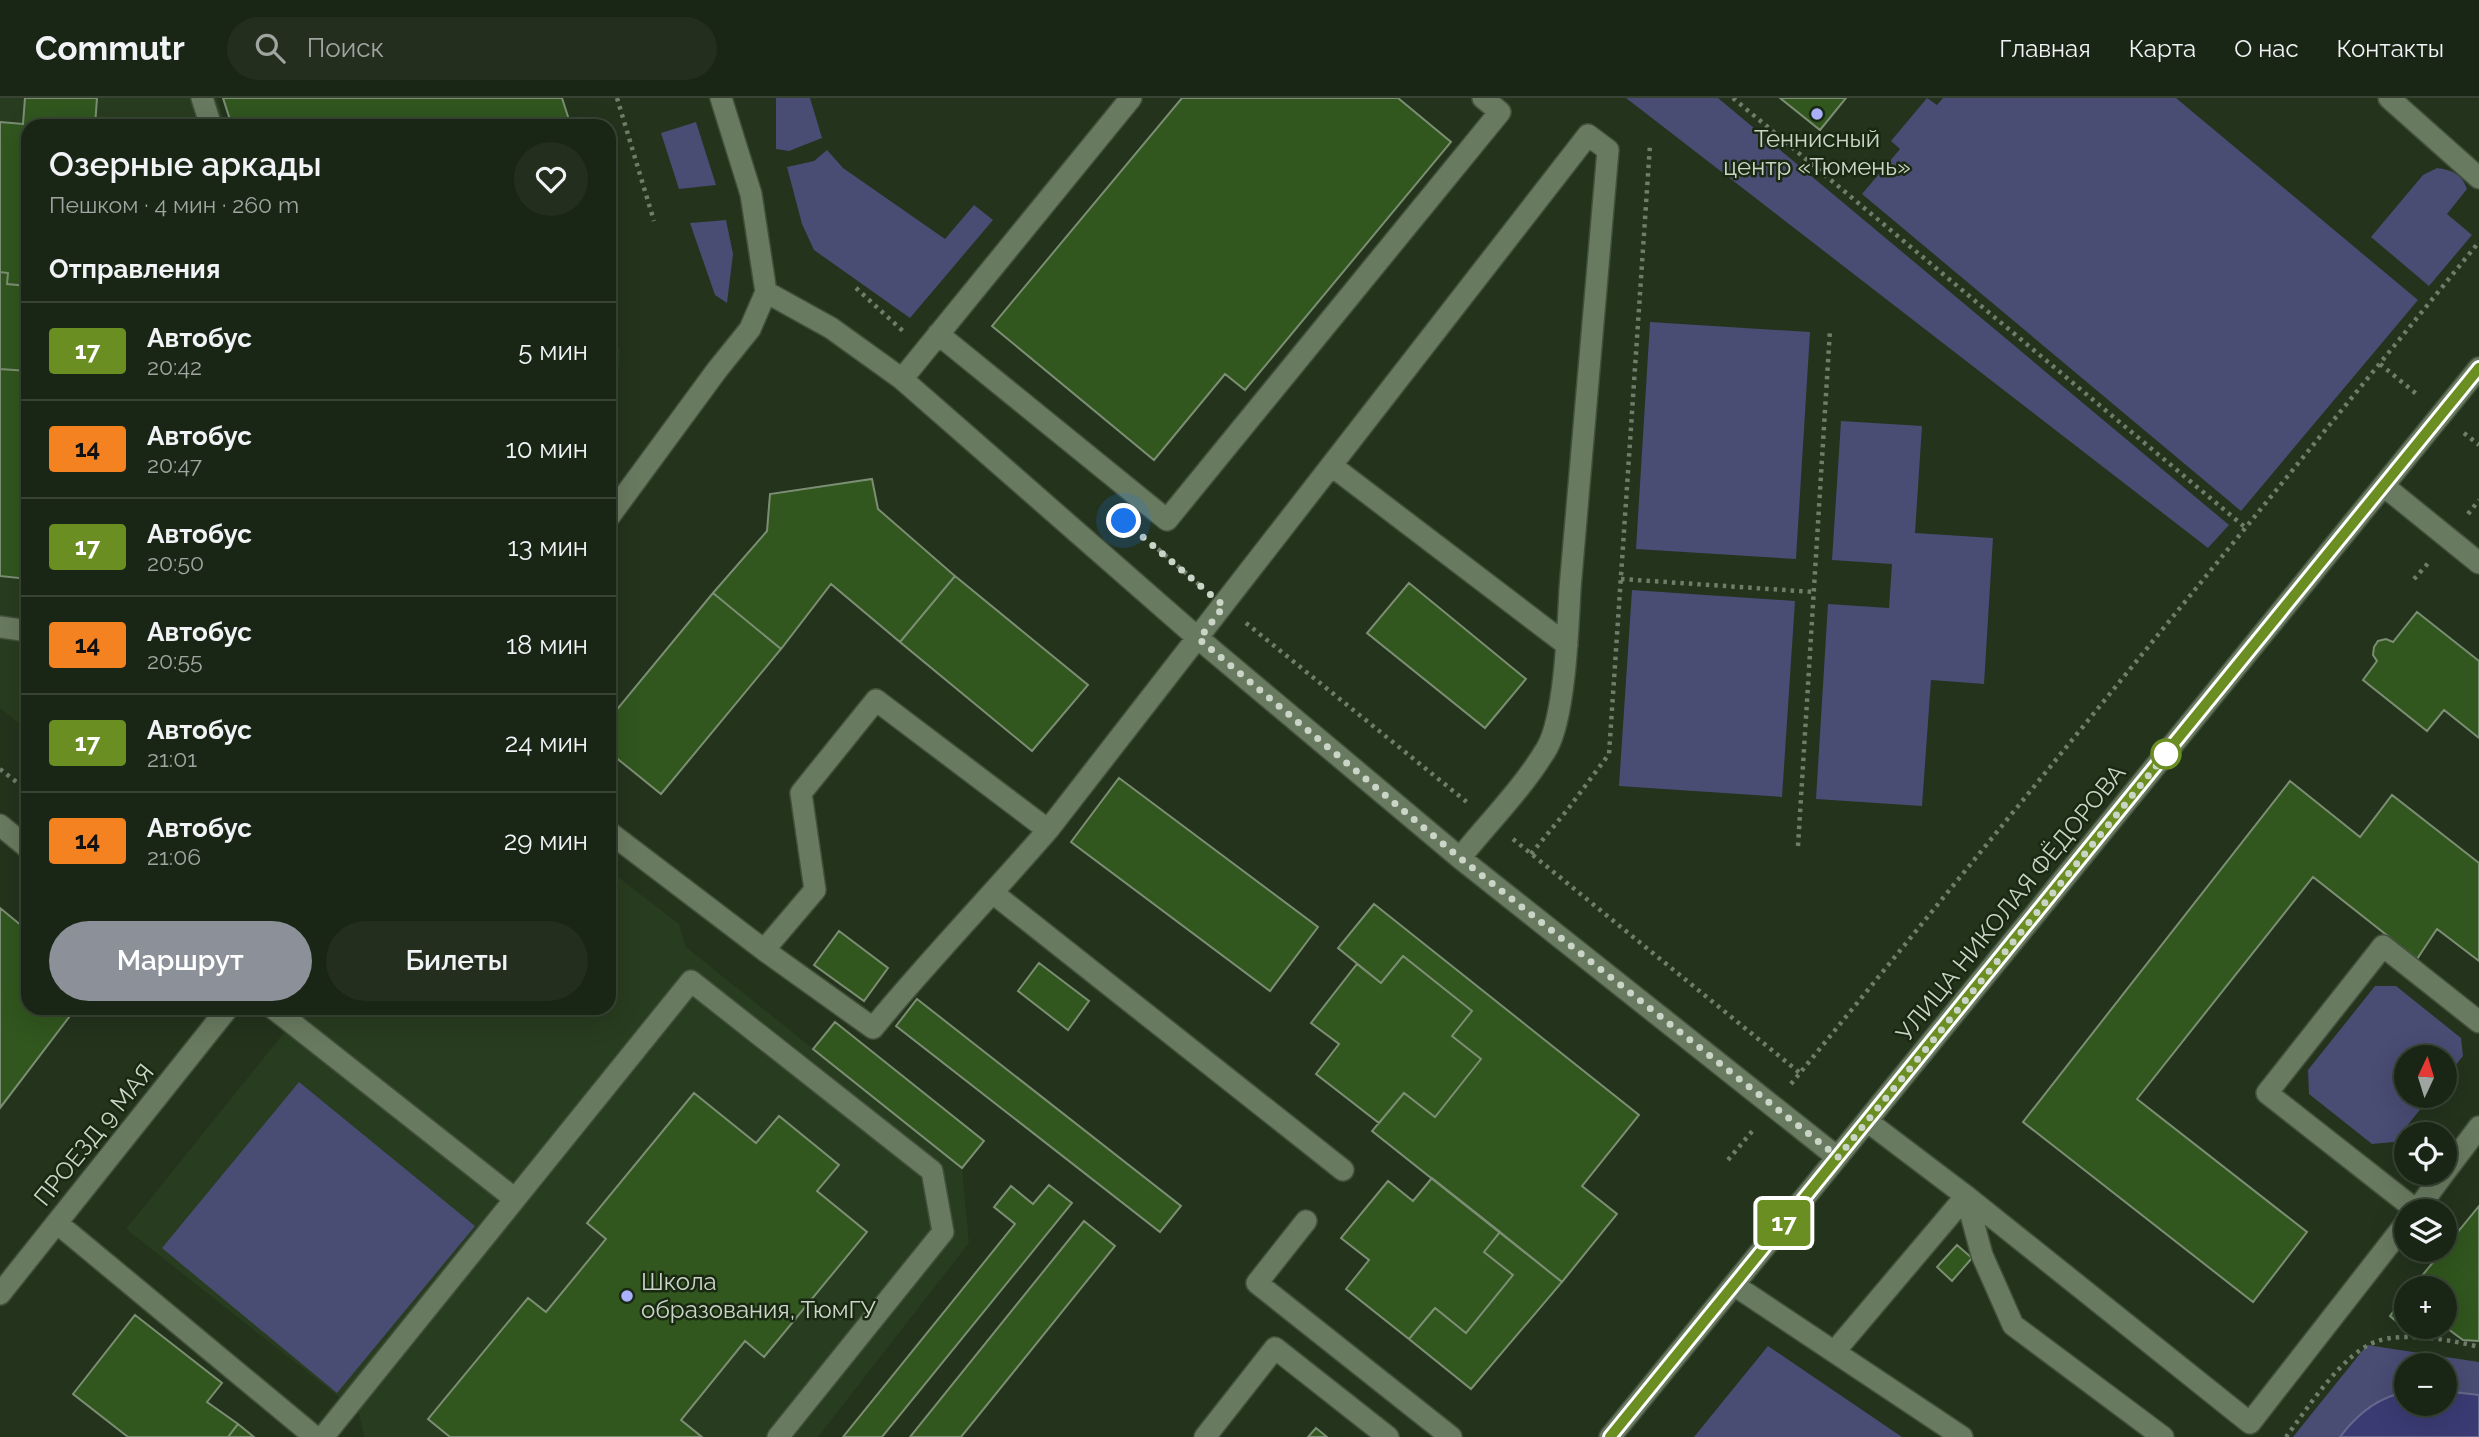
<!DOCTYPE html>
<html lang="ru">
<meta charset="utf-8">
<style>
:root{--surface:#1a2615;--page:#232e1e;--text:#f1f3f6;--muted:#9fa5a0;--line:#384334;--accent:#8c9099}
body{margin:0;font-family:Raleway,sans-serif;background:var(--page);color:var(--text);height:100vh;display:flex;flex-direction:column;font-size:26px;white-space:nowrap}
*{box-sizing:border-box;margin:0}
p{font-size:23px;color:var(--muted)}
.icon{flex:none;width:38px;height:38px;fill:none;stroke:currentColor;stroke-width:2;stroke-linecap:round;stroke-linejoin:round}
.map{position:relative;flex:1;overflow:hidden}
.side{position:absolute;left:21px;top:21px;width:595px;height:896px;display:flex;flex-direction:column;background:var(--surface);border-radius:21px;box-shadow:0 7px 28px #0002,0 0 0 2px var(--line)}
.side>*{flex:none}
.badge{padding:0 14px;border-radius:5px;font-size:24px;line-height:46px}
.needle{width:46px;rotate:4deg}
.tools{position:absolute;left:2394px;top:947px;display:grid;gap:14px}
.tools a{display:grid;place-items:center;width:63px;height:63px;border-radius:50%;background:var(--surface);box-shadow:0 7px 28px #0002,0 0 0 2px var(--line);font-size:35px}
.you{position:absolute;width:35px;height:35px;margin:-18px;border:5px solid #fff;border-radius:50%;background:#1a73e8;box-shadow:0 0 0 10px #1a73e833}
.map>.badge{position:absolute;translate:-50% -50%;box-shadow:0 0 0 4px #fff}
h2{padding:0 28px;font-size:26px;line-height:63px}
.round{display:grid;place-items:center;flex:none;width:74px;height:74px;border-radius:37px;background:var(--page)}
.summary{display:flex;align-items:center;justify-content:space-between;height:119px;padding:0 28px}
h1{font-size:33px;font-weight:600;line-height:52px}
.cta{display:flex;gap:14px;margin-top:auto;padding:14px 28px}
.cta a{flex:1;height:80px;border-radius:42px;background:var(--accent);color:#fff;font-size:28px;font-weight:600;line-height:80px;text-align:center}
.cta a+a{background:var(--page);color:var(--text)}
ul{padding:0;list-style:none}
li{display:flex;align-items:center;gap:21px;height:98px;padding:0 28px;border-top:2px solid var(--line)}
li div{flex:1}
li b{display:block;font-size:26px}
li em{font-style:normal}
li .badge{min-width:77px;font-weight:700;text-align:center}
header{display:flex;align-items:center;gap:42px;box-sizing:border-box;height:98px;padding:0 35px;background:var(--surface);border-bottom:2px solid var(--line)}
header strong{font-size:33px}
nav{display:flex;gap:38px;margin-inline-start:auto;font-size:24px}
.search{width:490px;height:63px;background:var(--page);display:flex;align-items:center;gap:18px;box-sizing:border-box;padding:0 24px;border-radius:38px;color:var(--muted);font-size:26px}
.map>svg:first-child{display:block}
.built{fill:#283c1f}
.green{fill:#494c73;fill-rule:evenodd}
.water{fill:#3a3b73;stroke:#66698c;stroke-width:2}
.building{fill:#31561e;stroke:#7b8e73;stroke-width:2}
.lines{fill:none;stroke-linecap:round;stroke-linejoin:round}
.minor-casing{stroke:#414f3b;stroke-width:24}
.path{stroke:#6f7d6a;stroke-width:4.5;stroke-dasharray:3.5 5;stroke-linecap:butt}
.minor{stroke:#687a60;stroke-width:21}
.line-casing{stroke:#fff;stroke-width:16}
.line{stroke:#6b8e23;stroke-width:10}
.walk{stroke:#cbd5c7;stroke-width:7;stroke-dasharray:0 12.6}
.poi-dot{fill:#aab0fc;stroke:#192912;stroke-width:2.5}
.stop-dot{fill:#fff;stroke:#6b8e23;stroke-width:3.5}
.labels{text-anchor:middle;stroke-width:5;stroke-linejoin:round;paint-order:stroke}
.poi-label{font-size:24px;fill:#cbd5c7;stroke:#192912}
.street-label{font-size:24px;fill:#cbd5c7;stroke:#192912}
</style>
<header>
<strong>Commutr</strong>
<div class="search"><svg class="icon" aria-label="search" viewBox="0 0 24 24"><circle cx="10" cy="10" r="6"/><path d="M15 15l6 6"/></svg>Поиск</div>
<nav><a>Главная</a><a>Карта</a><a>О нас</a><a>Контакты</a></nav>
</header>
<div class="map">
<svg width="2479" height="1339" viewBox="0 0 2479 1339">
<rect width="100%" height="100%" fill="#23331c"/>
<path class="built" d="M 0,0 L 217,0 L 226,28 L 28,28 L 28,633 L 0,610 Z
M 609,250 L 620,251 L 618,276 L 609,288 Z
M 609,772 L 679,826 L 686,849 L 962,1070 L 969,1145 L 818,1339 L 364,1339 L 359,1315 L 126,1131 L 304,910 L 609,910 Z"/>
<path class="green" d="M 776,0 L 810,0 L 822,40 L 789,53 L 776,51 Z
M 1626,0 L 1718,0 L 2229,427 L 2208,450 Z
M 1927,0 L 1937,7 L 1943,0 L 2176,0 L 2418,202 L 2241,413 L 1862,96 L 1900,51 L 1891,43 Z
M 696,24 L 716,87 L 679,91 L 661,35 Z
M 827,52 L 843,70 L 945,141 L 974,107 L 993,122 L 910,220 L 814,152 L 802,126 L 787,69 L 814,63 Z
M 2437,70 C 2452,72 2462,76 2467,91 L 2447,116 L 2472,137 L 2429,188 L 2371,139 L 2423,77 Z
M 726,122 L 733,156 L 727,205 L 715,197 L 690,125 Z
M 1650,224 L 1810,234 L 1796,461 L 1636,451 Z
M 1841,323 L 1922,328 L 1915,435 L 1993,440 L 1984,586 L 1931,582 L 1922,708 L 1816,701 L 1828,506 L 1889,510 L 1892,466 L 1832,462 Z
M 1632,492 L 1795,503 L 1782,699 L 1619,688 Z
M 2375,888 L 2396,888 L 2461,940 L 2463,958 L 2445,980 L 2445,959 L 2406,959 L 2406,998 L 2431,998 L 2394,1044 L 2372,1046 L 2309,996 L 2308,972 Z
M 299,984 L 475,1128 L 337,1295 L 162,1150 Z
M 2367,1247 L 2479,1264 L 2479,1339 L 2293,1339 ZM 2406,1267 L 2445,1267 L 2445,1306 L 2406,1306 Z
M 1768,1248 L 1902,1339 L 1694,1339 Z"/>
<path class="water" d="M 2445,1293 L 2479,1297 L 2479,1339 L 2340,1339 C 2357,1316 2378,1299 2406,1294 L 2406,1306 L 2445,1306 Z"/>
<path class="building" d="M 25,0 L 97,0 L 95,28 L 28,28 L 28,188 L 7,186 L 8,175 L 0,174 L 0,24 L 23,26 Z
M 223,0 L 562,0 L 571,28 L 232,28 Z
M 1182,0 L 1398,0 L 1451,44 L 1245,292 L 1225,276 L 1154,362 L 992,228 Z
M 1780,0 L 1846,0 L 1820,32 Z
M 0,174 L 8,175 L 7,186 L 28,188 L 28,273 L 0,271 Z
M 0,271 L 28,273 L 28,481 L 0,478 Z
M 872,381 L 878,411 L 955,478 L 900,544 L 831,486 L 781,551 L 713,495 L 767,433 L 770,396 Z
M 955,478 L 1088,587 L 1032,653 L 900,544 Z
M 1409,485 L 1526,581 L 1485,630 L 1367,535 Z
M 713,495 L 781,551 L 661,696 L 609,654 L 609,621 Z
M 2417,514 L 2479,563 L 2479,640 L 2444,612 L 2427,633 L 2363,582 L 2377,563 L 2373,557 L 2374,549 L 2378,543 L 2386,541 L 2393,544 Z
M 1119,680 L 1318,829 L 1270,893 L 1071,744 Z
M 2290,683 L 2360,739 L 2392,697 L 2479,765 L 2479,863 L 2437,831 L 2417,861 L 2313,779 L 2137,1001 L 2307,1134 L 2253,1204 L 2023,1024 Z
M 1374,806 L 1639,1017 L 1582,1088 L 1617,1116 L 1562,1184 L 1372,1033 L 1404,995 L 1435,1019 L 1481,961 L 1452,938 L 1472,913 L 1403,858 L 1381,885 L 1338,850 Z
M 0,810 L 28,833 L 28,910 L 76,910 L 0,1010 Z
M 839,833 L 888,870 L 864,903 L 814,867 Z
M 1403,858 L 1472,913 L 1452,938 L 1481,961 L 1435,1019 L 1404,995 L 1379,1025 L 1316,976 L 1339,946 L 1311,925 L 1357,866 L 1381,885 Z
M 1039,865 L 1089,903 L 1068,932 L 1018,893 Z
M 917,901 L 1181,1108 L 1160,1134 L 896,928 Z
M 835,924 L 984,1043 L 962,1070 L 813,951 Z
M 694,995 L 756,1045 L 779,1018 L 839,1067 L 817,1093 L 867,1134 L 764,1259 L 745,1243 L 681,1322 L 702,1339 L 450,1339 L 428,1321 L 528,1200 L 546,1214 L 606,1141 L 587,1125 Z
M 1432,1080 L 1500,1134 L 1484,1154 L 1513,1177 L 1466,1235 L 1435,1210 L 1409,1241 L 1346,1191 L 1369,1162 L 1341,1140 L 1388,1083 L 1413,1103 Z
M 1049,1087 L 1072,1105 L 882,1339 L 843,1339 L 1015,1126 L 994,1109 L 1011,1088 L 1033,1106 Z
M 2479,1108 L 2479,1243 L 2463,1242 L 2444,1228 L 2445,1190 L 2412,1190 Z
M 1084,1123 L 1115,1148 L 961,1339 L 910,1339 Z
M 1500,1134 L 1562,1184 L 1471,1291 L 1409,1241 L 1435,1210 L 1466,1235 L 1513,1177 L 1484,1154 Z
M 1957,1147 L 1972,1160 L 1952,1183 L 1937,1169 Z
M 2406,1197 L 2406,1228 L 2413,1228 L 2409,1234 L 2390,1218 Z
M 135,1217 L 222,1285 L 207,1304 L 238,1326 L 228,1339 L 128,1339 L 73,1296 Z
M 238,1326 L 254,1339 L 228,1339 Z
M 1316,1330 L 1327,1339 L 1308,1339 Z"/>
<g class="lines">
<defs>
<path id="minor" d="M 202,0 L 211,28
M 721,0 L 751,96 L 766,194
M 2389,0 L 2479,80
M 766,194 L 831,230 L 902,281 L 1199,541 L 1460,760 L 1837,1059
M 938,236 L 1167,422 L 1500,14 L 1483,0
M 902,281 L 1131,0
M 1332,368 L 1567,547
M 2384,388 L 2479,465
M 609,419 L 717,272 L 750,231 L 766,194
M 0,529 L 28,533
M 0,727 L 28,750
M 609,734 L 764,852 L 815,792 L 801,695 L 876,602 L 1048,732
M 993,795 L 1343,1072
M 764,852 L 873,930 C 929,862 990,799 1048,732 L 1588,37 L 1608,52 L 1570,491 C 1568,529 1565,618 1547,650 C 1524,689 1489,724 1460,760
M 273,910 L 515,1101
M 1867,1023 L 1966,1098 L 2250,1325 L 2406,1125
M 2445,1074 L 2479,1029
M 1966,1098 L 1982,1157 L 2013,1227 L 2163,1339
M 2416,1112 L 2267,995 L 2383,848 L 2479,924
M 2416,1113 L 2445,1074
M 1306,1123 L 1257,1185 L 1451,1339
M 57,1125 L 315,1339
M 1734,1187 L 1962,1339
M 0,1196 L 228,910
M 1835,1253 L 1966,1098
M 323,1339 L 691,883 L 932,1073 L 943,1134 L 778,1339
M 1205,1339 L 1275,1250 L 1388,1339
M 1610,1339 L 2479,270"/>
</defs>
<use href="#minor" class="minor-casing"/>
<path class="path" d="M 617,0 L 654,123
M 1733,0 L 2246,430
M 856,190 L 904,234
M 2380,266 L 2419,298
M 2464,335 L 2479,347
M 2468,416 L 2479,402
M 1158,451 L 1202,489
M 1621,481 L 1814,494
M 2414,481 L 2430,463
M 1246,525 L 1468,705
M 0,671 L 28,693
M 1513,741 L 1800,975
M 1798,748 L 1830,232
M 1531,756 L 1568,711 L 1609,656 L 1650,47
M 1791,986 L 2479,144
M 1728,1062 L 1754,1031
M 2286,1339 C 2307,1311 2344,1253 2378,1243 C 2403,1234 2453,1242 2479,1249"/>
<use href="#minor" class="minor"/>
</g>
<g class="lines">
<defs>
<path id="line" d="M 1610,1339 L 2479,270"/>
</defs>
<use href="#line" class="line-casing"/>
<use href="#line" class="line"/>
<path class="walk" d="M 1124,423 L 1224,508 L 1199,541 L 1460,760 L 1838,1059 L 2166,656"/>
</g>
<g class="poi-dot">
<circle cx="1817" cy="16" r="7"/>
<circle cx="627" cy="1198" r="7"/>
</g>
<circle class="stop-dot" cx="2166" cy="656" r="14"/>
<g class="labels">
<g class="poi-label">
<text x="1817" y="49">Теннисный<tspan x="1817" dy="28">центр «Тюмень»</tspan></text>
<text x="641" y="1192" text-anchor="start">Школа<tspan x="641" dy="28">образования, ТюмГУ</tspan></text>
</g>
<g class="street-label">
<text transform="translate(2011 805) rotate(-51)" y="8">УЛИЦА НИКОЛАЯ ФЁДОРОВА</text>
<text transform="translate(94 1037) rotate(-51)" y="8">ПРОЕЗД 9 МАЯ</text>
</g>
</g>
</svg>
<div class="tools">
<a><svg class="needle" viewBox="-14 -14 28 28"><path d="M0-13l5 13h-10z" fill="#e53935"/><path d="M0 13l5-13h-10z" fill="#9fa5a0"/></svg></a>
<a><svg class="icon" aria-label="locate" viewBox="0 0 24 24"><circle cx="12" cy="12" r="6"/><path d="M12 2v4M12 18v4M2 12h4M18 12h4"/></svg></a>
<a><svg class="icon" aria-label="layers" viewBox="0 0 24 24"><path d="M12 4l9 5-9 5-9-5zM3 14l9 5 9-5"/></svg></a>
<a>+</a>
<a>−</a>
</div>
<div class="you" style="left:1124px;top:423px"></div>
<b class="badge" style="left:1784px;top:1125px;background:#6b8e23;color:#fff">17</b>
<section class="side">
<div class="summary"><div><h1>Озерные аркады</h1><p>Пешком · 4 мин · 260 m</p></div><a class="round"><svg class="icon" aria-label="heart" viewBox="0 0 24 24"><path d="M12 20l-8-8c-3-5 5-10 8-4 3-6 11-1 8 4z"/></svg></a></div>
<h2>Отправления</h2>
<ul>
<li><span class="badge" style="background:#6b8e23;color:#fff">17</span><div><b>Автобус</b><p>20:42</p></div><em>5 мин</em></li>
<li><span class="badge" style="background:#f58220;color:#111">14</span><div><b>Автобус</b><p>20:47</p></div><em>10 мин</em></li>
<li><span class="badge" style="background:#6b8e23;color:#fff">17</span><div><b>Автобус</b><p>20:50</p></div><em>13 мин</em></li>
<li><span class="badge" style="background:#f58220;color:#111">14</span><div><b>Автобус</b><p>20:55</p></div><em>18 мин</em></li>
<li><span class="badge" style="background:#6b8e23;color:#fff">17</span><div><b>Автобус</b><p>21:01</p></div><em>24 мин</em></li>
<li><span class="badge" style="background:#f58220;color:#111">14</span><div><b>Автобус</b><p>21:06</p></div><em>29 мин</em></li>
</ul>
<div class="cta"><a>Маршрут</a><a>Билеты</a></div>
</section>
</div>
